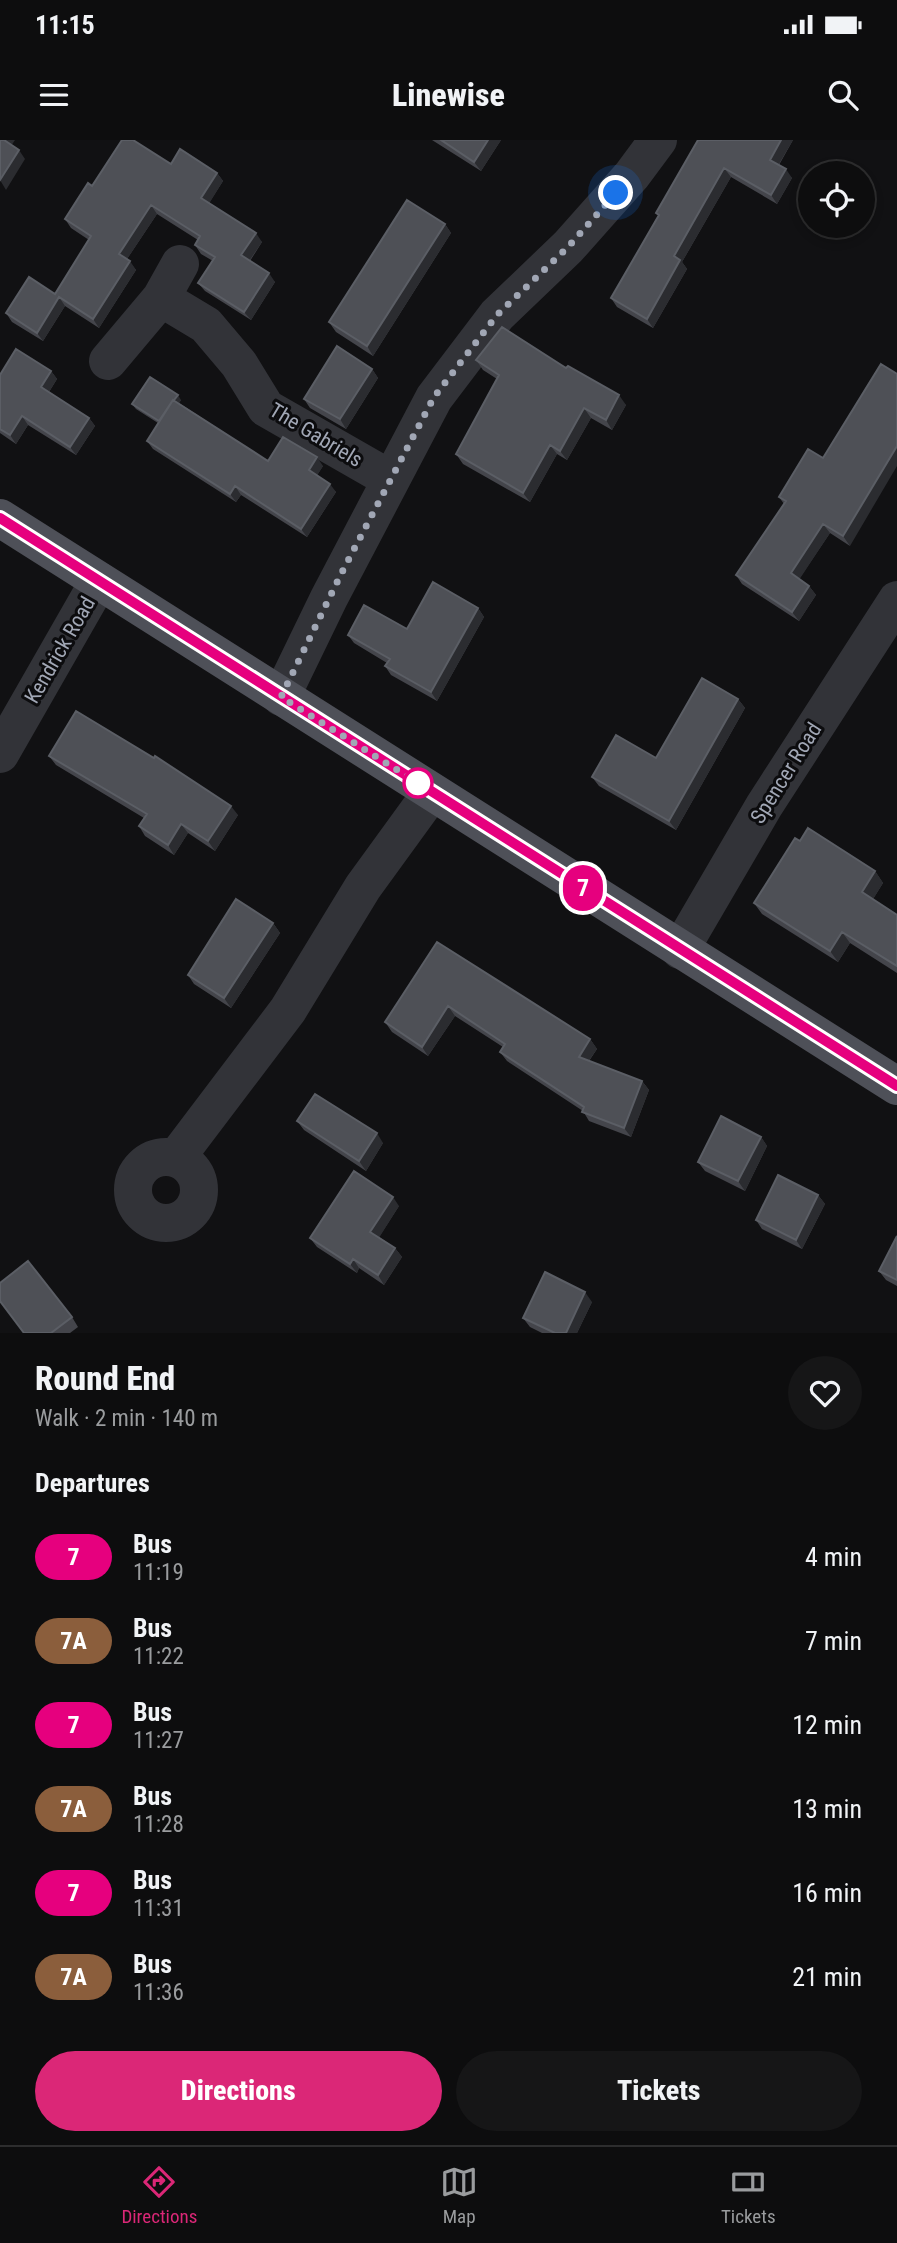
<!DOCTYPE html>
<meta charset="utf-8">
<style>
:root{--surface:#0d0d0e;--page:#161617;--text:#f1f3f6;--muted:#9a9c9e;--line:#2d2d2e;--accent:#db2777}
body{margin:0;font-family:"Roboto Condensed",sans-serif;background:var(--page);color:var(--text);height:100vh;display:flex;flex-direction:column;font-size:26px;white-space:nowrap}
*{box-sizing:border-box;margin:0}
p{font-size:23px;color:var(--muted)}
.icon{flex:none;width:38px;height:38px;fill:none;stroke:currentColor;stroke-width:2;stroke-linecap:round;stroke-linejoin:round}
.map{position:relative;height:1193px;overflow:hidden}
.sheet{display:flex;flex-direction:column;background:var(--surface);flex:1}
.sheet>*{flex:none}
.badge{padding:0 14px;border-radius:23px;font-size:24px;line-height:46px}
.fabs{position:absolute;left:798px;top:21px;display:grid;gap:14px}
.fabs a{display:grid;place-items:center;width:77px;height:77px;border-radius:50%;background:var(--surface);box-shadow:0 4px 10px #0003,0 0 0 2px var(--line);font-size:35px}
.you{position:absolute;width:35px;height:35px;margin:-18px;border:5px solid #fff;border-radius:50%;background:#1a73e8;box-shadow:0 0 0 10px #1a73e833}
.map>.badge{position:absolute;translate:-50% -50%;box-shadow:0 0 0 4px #fff}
h2{padding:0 35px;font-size:26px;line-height:63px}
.round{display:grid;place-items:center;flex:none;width:74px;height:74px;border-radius:37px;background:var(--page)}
.headline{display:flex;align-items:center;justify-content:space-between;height:119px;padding:0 35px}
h1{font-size:33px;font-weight:800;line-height:52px}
.cta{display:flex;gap:14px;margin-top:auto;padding:14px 35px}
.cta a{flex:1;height:80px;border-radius:42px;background:var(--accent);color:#fff;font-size:28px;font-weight:800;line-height:80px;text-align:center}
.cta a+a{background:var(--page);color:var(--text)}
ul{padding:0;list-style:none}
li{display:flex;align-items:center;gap:21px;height:84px;padding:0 35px}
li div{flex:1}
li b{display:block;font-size:26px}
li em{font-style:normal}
li .badge{min-width:77px;font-weight:700;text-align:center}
.status{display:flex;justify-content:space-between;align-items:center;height:49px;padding:0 35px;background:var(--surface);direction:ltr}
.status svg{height:19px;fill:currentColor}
header{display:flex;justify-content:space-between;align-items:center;height:91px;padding:0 35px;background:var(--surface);font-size:32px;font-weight:800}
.menu{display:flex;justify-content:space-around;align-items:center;height:98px;border-top:2px solid var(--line);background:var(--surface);font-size:19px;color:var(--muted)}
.menu a{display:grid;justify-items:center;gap:4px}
.menu .on{color:var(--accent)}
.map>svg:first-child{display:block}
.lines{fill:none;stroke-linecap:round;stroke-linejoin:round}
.street{stroke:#323338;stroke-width:38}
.primary{stroke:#4e5058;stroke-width:38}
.wall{fill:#44454b}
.shaded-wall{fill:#2b2c30}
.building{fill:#4e5056;stroke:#5b5e65;stroke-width:2}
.line-casing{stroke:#fff;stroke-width:16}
.line{stroke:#e6007e;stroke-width:10}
.walk{stroke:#a1a7b5;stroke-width:7;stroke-dasharray:0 12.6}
.stop-dot{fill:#fff;stroke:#e6007e;stroke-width:3.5}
.labels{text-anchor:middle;stroke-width:6;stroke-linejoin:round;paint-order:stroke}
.street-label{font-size:21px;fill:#a1a7b5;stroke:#0c0c0e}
</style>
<div class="status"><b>11:15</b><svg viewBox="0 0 49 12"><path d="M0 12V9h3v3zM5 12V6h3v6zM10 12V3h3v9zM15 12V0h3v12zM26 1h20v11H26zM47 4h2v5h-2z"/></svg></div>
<header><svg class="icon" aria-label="menu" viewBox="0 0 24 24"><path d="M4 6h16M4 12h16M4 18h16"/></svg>Linewise<svg class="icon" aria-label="search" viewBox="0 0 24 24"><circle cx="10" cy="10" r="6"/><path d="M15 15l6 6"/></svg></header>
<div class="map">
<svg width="897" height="1193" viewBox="0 0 897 1193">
<rect width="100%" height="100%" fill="#111113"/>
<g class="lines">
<path class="street" d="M 161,158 L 206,185 L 239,224 L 266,268 L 390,339
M 108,221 L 161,158 L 180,124
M 281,557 L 329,458 L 434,258 L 497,175 L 568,107 L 632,35 L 658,0
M 0,614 L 99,441
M 680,810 L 764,666 L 897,460
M133 1050a33 33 0 1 1 66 0a33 33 0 1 1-66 0Z
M 176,1018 L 288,870 L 363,747 L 432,652"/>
<path class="primary" d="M 0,378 L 897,946"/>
</g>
<path class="wall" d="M 432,0 L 501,0 L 481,31 Z
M 698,0 L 793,0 L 779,25 L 792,38 L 777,64 L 731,37 L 682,122 L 687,129 L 653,188 L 617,167 L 611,158 L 658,76 L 656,73 Z
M 171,24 L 217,33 L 223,41 L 209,63 L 262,102 L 250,121 L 275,142 L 251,180 L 205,151 L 198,143 L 213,121 L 201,114 L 195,105 L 198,100 L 157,74 L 127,119 L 136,130 L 99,188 L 65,166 L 43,201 L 12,182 L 6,173 L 55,154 L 89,100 L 71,88 L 65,79 L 92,46 Z
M 445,84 L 451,93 L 373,216 L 336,192 L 329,182 Z
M 476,220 L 566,228 L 626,265 L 612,290 L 591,278 L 567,320 L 557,314 L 530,362 L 463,324 L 456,314 L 497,239 L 483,230 Z
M 372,229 L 378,238 L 346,289 L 310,268 L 304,259 Z
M 51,231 L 57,239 L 49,252 L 89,278 L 95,286 L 76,315 L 28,285 L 16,304 L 0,293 L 0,235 Z
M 181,260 L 179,263 L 268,321 L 323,326 L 317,335 L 336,352 L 307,397 L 241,355 L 236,362 L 153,309 L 147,301 L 158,283 L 136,269 L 132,264 Z
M 808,309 L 850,406 L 830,393 L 799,439 L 809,446 L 816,455 L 799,481 L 742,444 L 736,435 L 784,364 L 779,357 Z
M 478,468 L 484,477 L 437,561 L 391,535 L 385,526 L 387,523 L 354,503 L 348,495 L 407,489 Z
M 738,559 L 745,568 L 676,690 L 599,646 L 592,637 L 656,618 Z
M 49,616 L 238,675 L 215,711 L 188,693 L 174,715 L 145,696 L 139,686 L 144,678 L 56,625 Z
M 800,701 L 875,731 L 883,743 L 873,759 L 897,775 L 897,833 L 850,803 L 838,822 L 762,774 L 754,763 Z
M 273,783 L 280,793 L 231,868 L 194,844 L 188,835 Z
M 437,802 L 590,899 L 597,909 L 589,921 L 642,941 L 649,950 L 631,997 L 589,981 L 583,971 L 507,921 L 500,912 L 503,907 L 455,876 L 428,916 L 392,892 L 385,882 Z
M 297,981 L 383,1003 L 366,1031 L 304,990 Z
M 761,997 L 767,1006 L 745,1051 L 705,1031 L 698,1022 Z
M 818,1055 L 825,1064 L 802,1109 L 762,1089 L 756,1080 Z
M 399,1066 L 379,1097 L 395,1108 L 402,1117 L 384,1145 L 359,1128 L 357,1133 L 317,1107 L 310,1098 Z
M 897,1096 L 897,1146 L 886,1140 L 879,1131 Z
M 592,1162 L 577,1193 L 542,1193 L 530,1187 L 523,1178 Z
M 72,1177 L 78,1187 L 70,1193 L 24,1193 Z"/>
<path class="shaded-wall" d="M 3,0 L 15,0 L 9,9 Z
M 488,0 L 501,0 L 481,31 L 474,22 Z
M 781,0 L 793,0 L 776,29 L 770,20 Z
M 19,10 L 25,19 L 6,50 L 0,40 Z
M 724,28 L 731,37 L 682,122 L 687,129 L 653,188 L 647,179 L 674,116 Z
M 786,29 L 792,38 L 777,64 L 771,55 Z
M 217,33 L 223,41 L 207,67 L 201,58 Z
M 151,65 L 157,74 L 125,122 L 119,114 Z
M 445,84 L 451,93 L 373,216 L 367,206 Z
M 256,93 L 262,102 L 247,124 L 241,115 Z
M 130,121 L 136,130 L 99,188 L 93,179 Z
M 269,133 L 275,142 L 251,180 L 244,172 Z
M 59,157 L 65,166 L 43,201 L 37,193 Z
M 372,229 L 378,238 L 346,289 L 340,279 Z
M 51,231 L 57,239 L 47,255 L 41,247 Z
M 178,255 L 181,260 L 164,287 L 160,282 Z
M 619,255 L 626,265 L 612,290 L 606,280 Z
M 584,268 L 591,278 L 567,320 L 560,311 Z
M 22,276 L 28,285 L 16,304 L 10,295 Z
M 89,278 L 95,286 L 76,315 L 70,307 Z
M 550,305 L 557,314 L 530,362 L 523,353 Z
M 897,306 L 897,326 L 850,406 L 843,396 Z
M 317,317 L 323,326 L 315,339 L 309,330 Z
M 330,344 L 336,352 L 307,397 L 301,389 Z
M 235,346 L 241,355 L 236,362 L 230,354 Z
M 823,384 L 830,393 L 797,443 L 791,433 Z
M 809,446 L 816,455 L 799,481 L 792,472 Z
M 478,468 L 484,477 L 437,561 L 431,552 Z
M 738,559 L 745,568 L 676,690 L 669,681 Z
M 231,666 L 238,675 L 215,711 L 208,701 Z
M 181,684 L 188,693 L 174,715 L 168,705 Z
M 875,731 L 883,743 L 870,764 L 862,752 Z
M 273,783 L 280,793 L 231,868 L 224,858 Z
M 842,792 L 850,803 L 838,822 L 830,811 Z
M 448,866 L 455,876 L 428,916 L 422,907 Z
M 590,899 L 597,909 L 585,926 L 579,917 Z
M 642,941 L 649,950 L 631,997 L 624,988 Z
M 377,993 L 383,1003 L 366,1031 L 359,1021 Z
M 761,997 L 767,1006 L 745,1051 L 738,1041 Z
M 818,1055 L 825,1064 L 802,1109 L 796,1100 Z
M 393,1057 L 399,1066 L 377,1101 L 370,1092 Z
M 395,1108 L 402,1117 L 384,1145 L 378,1135 Z
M 353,1119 L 359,1128 L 357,1133 L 350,1124 Z
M 585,1152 L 592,1162 L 577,1193 L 566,1193 Z"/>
<path class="building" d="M 0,0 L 4,0 L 19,10 L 0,40 Z
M 122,0 L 133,0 L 171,24 L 180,9 L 217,33 L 201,58 L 256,93 L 241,115 L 269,133 L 244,172 L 198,143 L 215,117 L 195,105 L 200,96 L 151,65 L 119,114 L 130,121 L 93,179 L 59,157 L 37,193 L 6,173 L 29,137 L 55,154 L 91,96 L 65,79 L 88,43 L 92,46 Z
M 441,0 L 488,0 L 474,22 Z
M 698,0 L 781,0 L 770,20 L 786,29 L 771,55 L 724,28 L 674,116 L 680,120 L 647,179 L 611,158 L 659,75 L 656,73 Z
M 407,60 L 445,84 L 367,206 L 329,182 Z
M 502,187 L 566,228 L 568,226 L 619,255 L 606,280 L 584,268 L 560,311 L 550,305 L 523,353 L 456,314 L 499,235 L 476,220 Z
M 337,206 L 372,229 L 340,279 L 304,259 Z
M 16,209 L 51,231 L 41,247 L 89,278 L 70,307 L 22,276 L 10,295 L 0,289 L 0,235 Z
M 881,224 L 897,234 L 897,306 L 843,396 L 823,384 L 791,433 L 809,446 L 792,472 L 736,435 L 786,361 L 779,357 L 808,309 L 823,318 Z
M 150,237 L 178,255 L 174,260 L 173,260 L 159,281 L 132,264 Z
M 173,260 L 268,321 L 283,297 L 317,317 L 309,330 L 330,344 L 301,389 L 235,346 L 230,354 L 147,301 Z
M 433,442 L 478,468 L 431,552 L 385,526 L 390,519 L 348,495 L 364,465 L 407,489 Z
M 702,538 L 738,559 L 669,681 L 592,637 L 616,595 L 656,618 Z
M 76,571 L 154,618 L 155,616 L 231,666 L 208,701 L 181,684 L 168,705 L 139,686 L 147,674 L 49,616 Z
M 808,688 L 875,731 L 862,752 L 897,775 L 897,826 L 842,792 L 830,811 L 754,763 L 795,698 L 800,701 Z
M 236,759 L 273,783 L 224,858 L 188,835 Z
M 437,802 L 590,899 L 579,917 L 642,941 L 624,988 L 582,972 L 584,967 L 500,912 L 505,904 L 448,866 L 422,907 L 385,882 Z
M 315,954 L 377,993 L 359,1021 L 297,981 Z
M 721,976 L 761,997 L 738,1041 L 698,1022 Z
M 354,1031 L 393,1057 L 370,1092 L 395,1108 L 378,1135 L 353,1119 L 350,1124 L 310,1098 Z
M 778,1035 L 818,1055 L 796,1100 L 756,1080 Z
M 897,1096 L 897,1140 L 879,1131 Z
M 28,1121 L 72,1177 L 51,1193 L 24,1193 L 0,1161 L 0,1143 Z
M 545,1132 L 585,1152 L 566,1193 L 555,1193 L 523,1178 Z"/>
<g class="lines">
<defs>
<path id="line" d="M 0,378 L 897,946"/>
</defs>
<use href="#line" class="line-casing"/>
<use href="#line" class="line"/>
<path class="walk" d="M 418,643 L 281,557 L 341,434 L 434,257 L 497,175 L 568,107 L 616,53"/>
</g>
<circle class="stop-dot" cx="418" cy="643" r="14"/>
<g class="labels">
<g class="street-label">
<text transform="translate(316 295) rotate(31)" y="7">The Gabriels</text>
<text transform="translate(60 510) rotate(-60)" y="7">Kendrick Road</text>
<text transform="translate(786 633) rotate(-58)" y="7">Spencer Road</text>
</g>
</g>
</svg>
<div class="fabs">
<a><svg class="icon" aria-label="locate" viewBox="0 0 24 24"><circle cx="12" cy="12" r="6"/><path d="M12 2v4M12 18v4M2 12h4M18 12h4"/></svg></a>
</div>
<div class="you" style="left:616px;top:53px"></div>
<b class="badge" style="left:583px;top:748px;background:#e6007e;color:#fff">7</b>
</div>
<section class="sheet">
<div class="headline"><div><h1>Round End</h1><p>Walk · 2 min · 140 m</p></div><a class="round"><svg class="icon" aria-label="heart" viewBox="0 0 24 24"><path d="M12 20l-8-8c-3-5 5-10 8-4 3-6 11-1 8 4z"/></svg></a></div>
<h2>Departures</h2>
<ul>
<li><span class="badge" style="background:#e6007e;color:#fff">7</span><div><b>Bus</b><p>11:19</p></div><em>4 min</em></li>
<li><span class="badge" style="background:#8b5e3c;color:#fff">7A</span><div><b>Bus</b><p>11:22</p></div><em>7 min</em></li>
<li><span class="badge" style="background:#e6007e;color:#fff">7</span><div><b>Bus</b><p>11:27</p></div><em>12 min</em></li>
<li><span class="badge" style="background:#8b5e3c;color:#fff">7A</span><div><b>Bus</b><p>11:28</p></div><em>13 min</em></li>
<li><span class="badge" style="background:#e6007e;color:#fff">7</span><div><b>Bus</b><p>11:31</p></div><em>16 min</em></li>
<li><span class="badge" style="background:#8b5e3c;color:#fff">7A</span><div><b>Bus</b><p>11:36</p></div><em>21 min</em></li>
</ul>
<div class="cta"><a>Directions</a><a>Tickets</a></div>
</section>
<nav class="menu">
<a class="on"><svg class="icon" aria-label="directions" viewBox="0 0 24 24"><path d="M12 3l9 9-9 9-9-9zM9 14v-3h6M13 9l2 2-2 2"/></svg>Directions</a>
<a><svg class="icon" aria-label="map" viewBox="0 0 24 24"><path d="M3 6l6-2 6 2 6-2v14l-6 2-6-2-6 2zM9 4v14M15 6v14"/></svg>Map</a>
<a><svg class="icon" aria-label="tickets" viewBox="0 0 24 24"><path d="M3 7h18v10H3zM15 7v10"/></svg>Tickets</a>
</nav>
